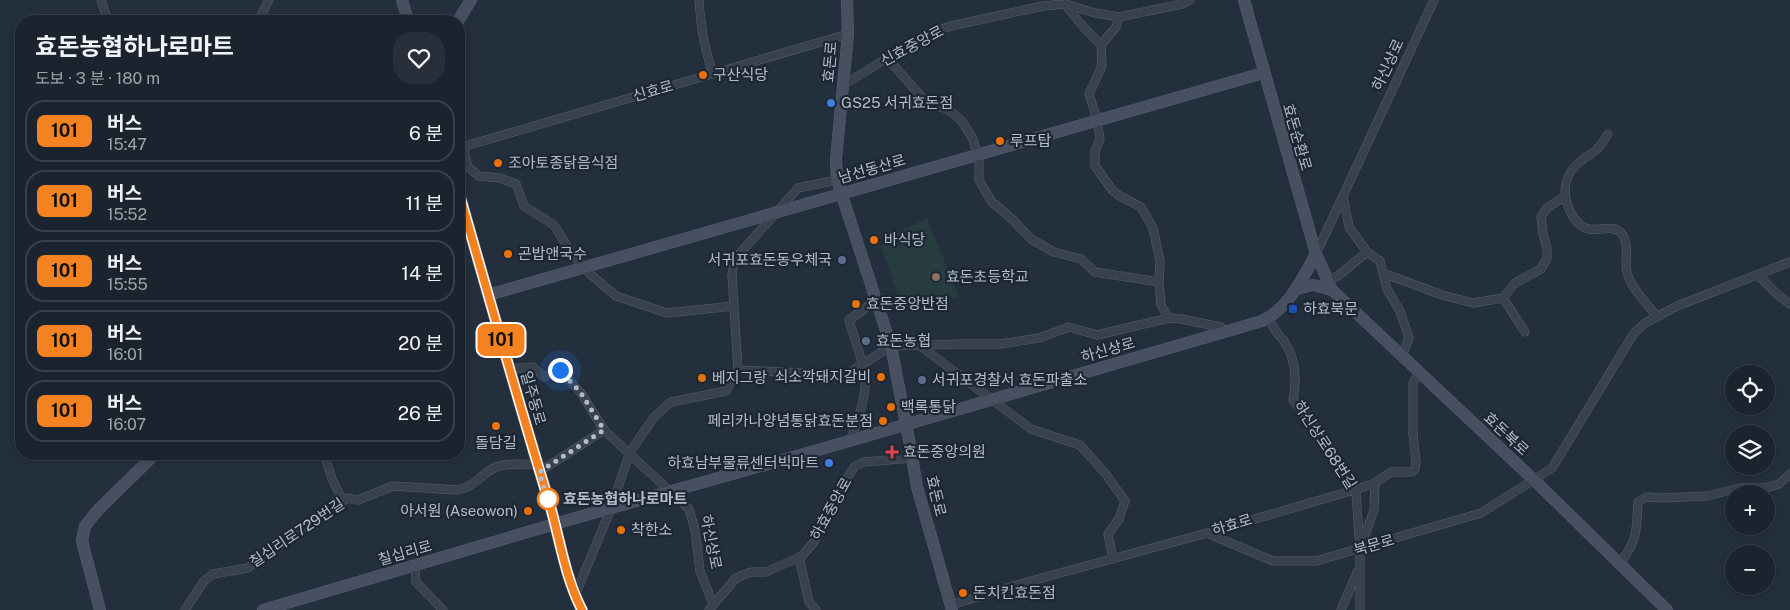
<!DOCTYPE html>
<html lang="ko">
<meta charset="utf-8">
<style>
:root{--surface:#1b232e;--page:#282f3a;--text:#f1f3f6;--muted:#a0a4aa;--line:#39404a}
body{margin:0;font-family:"Public Sans","Noto Sans KR",sans-serif;background:var(--page);color:var(--text);height:100vh;display:flex;flex-direction:column;font-size:19px;white-space:nowrap}
*{box-sizing:border-box;margin:0}
p{font-size:16px;color:var(--muted)}
.icon{flex:none;width:28px;height:28px;fill:none;stroke:currentColor;stroke-width:2;stroke-linecap:round;stroke-linejoin:round}
.map{position:relative;flex:1;overflow:hidden}
.sheet{position:absolute;left:15px;top:15px;width:450px;height:445px;display:flex;flex-direction:column;background:var(--surface);border-radius:20px;box-shadow:0 2px 8px #0003,0 0 0 1px var(--line)}
.sheet>*{flex:none}
.badge{padding:0 10px;border-radius:8px;font-size:18px;line-height:32px}
.tools{position:absolute;left:1725px;top:365px;display:grid;gap:10px}
.tools a{display:grid;place-items:center;width:50px;height:50px;border-radius:50%;background:var(--surface);box-shadow:0 2px 8px #0003,0 0 0 1px var(--line);font-size:25px}
.you{position:absolute;width:25px;height:25px;margin:-12px;border:4px solid #fff;border-radius:50%;background:#1a73e8;box-shadow:0 0 0 8px #1a73e833}
.map>.badge{position:absolute;translate:-50% -50%;box-shadow:0 0 0 2px #fff}
.round{display:grid;place-items:center;flex:none;width:52px;height:52px;border-radius:20px;background:var(--page)}
.overview{display:flex;align-items:center;justify-content:space-between;height:85px;padding:0 20px}
h1{font-size:24px;font-weight:700;line-height:38px}
ul{padding:0;list-style:none}
li{display:flex;align-items:center;gap:15px;height:62px;margin:0 10px 8px;padding:0 10px;border:2px solid var(--line);border-radius:20px}
li div{flex:1}
li b{display:block;font-size:19px}
li em{font-style:normal}
li .badge{min-width:55px;font-weight:700;text-align:center}
.map>svg:first-child{display:block}
.pitch{fill:#263c3f}
.lines{fill:none;stroke-linecap:round;stroke-linejoin:round}
.street-casing{stroke:#565f6c;stroke-width:9}
.secondary-casing{stroke:#565f6c;stroke-width:12}
.street{stroke:#38414e;stroke-width:8}
.secondary{stroke:#465061;stroke-width:11}
.line-casing{stroke:#fff;stroke-width:11}
.line{stroke:#f58220;stroke-width:8}
.walk{stroke:#b4bcc9;stroke-width:5;stroke-dasharray:0 9}
.food-dot{fill:#e8710a;stroke:#1d2633;stroke-width:2}
.shop-dot{fill:#3f7fe0;stroke:#1d2633;stroke-width:2}
.service-dot{fill:#5c6f8a;stroke:#1d2633;stroke-width:2}
.education-dot{fill:#8d6e63;stroke:#1d2633;stroke-width:2}
.transit-dot{fill:#1a4fb4;stroke:#1d2633;stroke-width:2}
.health-dot{fill:#e0444e;stroke:#1d2633;stroke-width:2}
.stop-dot{fill:#fff;stroke:#f58220;stroke-width:2.5}
.labels{text-anchor:middle;stroke-width:4.5;stroke-linejoin:round;paint-order:stroke}
.street-label{font-size:15px;fill:#b4bcc9;stroke:#1d2633}
.poi-label{font-size:15px;fill:#b4bcc9;stroke:#1d2633;text-anchor:start}
.stop-label{font-size:15px;font-weight:bold;fill:#b4bcc9;stroke:#1d2633;text-anchor:start}
</style>
<div class="map">
<svg width="1790" height="610" viewBox="0 0 1790 610">
<rect width="100%" height="100%" fill="#242f3e"/>
<path class="pitch" d="M 927,218 L 959,297 L 953,299 L 952,296 L 916,308 L 910,309 L 900,302 L 881,246 L 887,237 Z"/>
<g class="lines">
<defs>
<path id="street" d="M 101,0 L 108,21
M 699,0 C 701,28 704,47 713,74
M 1065,4 L 1079,22 L 1101,45
M 1119,17 L 1116,27 L 1101,45 L 1102,66 L 1089,94 L 1096,116 L 1100,139 L 1095,151 L 1095,166 L 1113,191 L 1120,196 L 1141,207 L 1153,228 L 1160,261 L 1159,282 L 1161,305 L 1169,318
M 258,21 L 269,0
M 887,58 L 928,104 L 947,109 L 961,120 L 973,139 L 979,160 L 979,180 L 992,202 L 1012,219 L 1031,239 L 1054,252 L 1081,259 L 1095,272 L 1159,282
M 843,85 L 929,33 L 951,26 L 1043,6 L 1065,4 L 1095,13 L 1119,17 L 1182,4 L 1190,0
M 1608,134 C 1605,139 1601,145 1597,149 C 1593,154 1586,156 1582,160 C 1564,174 1561,192 1570,211 C 1574,219 1580,228 1589,229 C 1600,231 1614,224 1622,234 C 1630,244 1624,261 1627,272 C 1631,289 1647,303 1657,317
M 463,147 L 468,167 L 479,176 L 500,178 L 516,184 L 524,206 L 554,225 L 572,254 L 590,274 L 616,296 L 667,313 L 734,306
M 459,148 L 848,34
M 1343,196 L 1349,227 L 1367,252 L 1380,261 L 1387,289 L 1400,311 L 1409,338 L 1402,356
M 1316,254 L 1434,0
M 1383,273 L 1442,295 L 1473,303 L 1503,298 L 1515,283 L 1541,269 L 1547,258 L 1547,248 L 1543,234 L 1541,217 L 1547,208 L 1564,197
M 1758,275 L 1779,296 L 1790,304
M 1327,280 L 1338,276 L 1367,252
M 1503,298 L 1525,332
M 1269,318 C 1272,328 1278,333 1284,341 C 1296,359 1297,380 1293,400 L 1312,424 L 1348,478 L 1356,493 L 1360,549
M 919,345 L 1031,429 L 1080,445 L 1105,473 L 1125,501 L 1119,519 L 1108,534 L 1113,559
M 509,369 L 533,367 L 544,377 L 560,370 L 581,393 L 604,430 L 689,509 L 695,530 L 700,571 L 713,604
M 738,370 L 846,375 L 891,346 L 961,344 L 1000,344 L 1039,338 L 1069,327 L 1097,335 L 1169,318 L 1181,319 L 1221,327 L 1223,333
M 850,440 C 857,424 863,406 865,388 C 867,369 854,339 849,320 L 875,301
M 321,454 L 326,460 L 332,479 L 343,501
M 539,472 L 604,430
M 1207,533 L 1273,561 L 1316,561 L 1481,513 L 1552,468 L 1634,333 L 1645,323 L 1677,306 L 1790,262
M 799,557 L 809,602 L 816,610
M 1620,564 C 1638,538 1636,533 1638,502 L 1646,497 L 1663,498 L 1707,496 L 1740,488 L 1765,488 L 1779,484 L 1790,474
M 415,566 L 416,582 L 443,610
M 575,596 L 611,508 L 630,452 L 654,417 L 671,402 L 726,391 L 738,370 L 732,275 L 735,259 L 798,188 L 837,180
M 951,605 L 1027,582 L 1207,533 L 1354,490 L 1375,483 L 1391,472 L 1412,472 L 1415,469 L 1416,462 L 1413,434 L 1413,383 L 1419,373
M 185,610 L 204,581 L 213,574 L 248,568 L 330,508 L 348,498 L 358,500 L 393,486 L 457,490 C 476,486 479,476 494,468 C 505,462 524,465 537,464
M 709,610 L 736,578 L 751,572 L 766,572 L 802,556 L 814,542 L 841,487 L 855,466 L 864,462 L 912,458
M 1341,610 L 1358,570
M 1360,610 L 1360,549 L 1374,510 L 1375,483"/>
<path id="secondary" d="M 402,0 L 408,21
M 847,0 L 848,34 L 836,159 L 837,180 L 891,346 L 910,445 L 917,487 L 952,610
M 1244,0 L 1316,254 L 1332,290 L 1534,480 L 1667,610
M 458,21 L 471,0
M 459,193 C 489,297 518,401 550,505 C 560,540 565,577 582,610
M 1297,289 L 1313,285 L 1332,290
M 488,295 L 1263,73
M 100,610 L 82,541 L 85,526 L 98,510 L 155,454
M 263,610 L 572,519 L 825,448 L 1262,321 C 1289,308 1302,279 1316,254"/>
</defs>
<use href="#street" class="street-casing"/>
<use href="#secondary" class="secondary-casing"/>
<use href="#street" class="street"/>
<use href="#secondary" class="secondary"/>
</g>
<g class="lines">
<defs>
<path id="line" d="M 459,193 C 489,297 518,401 550,505 C 560,540 565,577 582,610"/>
</defs>
<use href="#line" class="line-casing"/>
<use href="#line" class="line"/>
<path class="walk" d="M 548,499 L 550,506 L 539,472 L 604,430 L 581,393 L 560,370"/>
</g>
<g class="food-dot">
<circle cx="703" cy="75" r="5"/>
<circle cx="1000" cy="141" r="5"/>
<circle cx="498" cy="163" r="5"/>
<circle cx="874" cy="240" r="5"/>
<circle cx="508" cy="254" r="5"/>
<circle cx="856" cy="304" r="5"/>
<circle cx="881" cy="377" r="5"/>
<circle cx="702" cy="378" r="5"/>
<circle cx="891" cy="407" r="5"/>
<circle cx="883" cy="421" r="5"/>
<circle cx="496" cy="426" r="5"/>
<circle cx="528" cy="511" r="5"/>
<circle cx="621" cy="530" r="5"/>
<circle cx="963" cy="593" r="5"/>
</g>
<g class="shop-dot">
<circle cx="831" cy="103" r="5"/>
<circle cx="829" cy="463" r="5"/>
</g>
<g class="service-dot">
<circle cx="842" cy="260" r="5"/>
<circle cx="866" cy="341" r="5"/>
<circle cx="922" cy="380" r="5"/>
</g>
<circle class="education-dot" cx="936" cy="277" r="5"/>
<rect class="transit-dot" x="1288" y="304" width="10" height="10" rx="2.5"/>
<path class="health-dot" d="M889.5 444.5h5v5h5v5h-5v5h-5v-5h-5v-5h5z"/>
<circle class="stop-dot" cx="548" cy="499" r="10"/>
<g class="labels">
<g class="street-label">
<text transform="translate(912 46) rotate(-28)" y="5">신효중앙로</text>
<text transform="translate(830 62) rotate(-85)" y="5">효돈로</text>
<text transform="translate(1388 65) rotate(-65)" y="5">하신상로</text>
<text transform="translate(653 91) rotate(-16)" y="5">신효로</text>
<text transform="translate(1297 137) rotate(74)" y="5">효돈순환로</text>
<text transform="translate(872 169) rotate(-16)" y="5">남선동산로</text>
<text transform="translate(1108 350) rotate(-16)" y="5">하신상로</text>
<text transform="translate(533 398) rotate(74)" y="5">일주동로</text>
<text transform="translate(1506 434) rotate(43)" y="5">효돈북로</text>
<text transform="translate(1325 445) rotate(57)" y="5">하신상로68번길</text>
<text transform="translate(936 496) rotate(76)" y="5">효돈로</text>
<text transform="translate(831 509) rotate(-61)" y="5">하효중앙로</text>
<text transform="translate(1232 525) rotate(-17)" y="5">하효로</text>
<text transform="translate(297 533) rotate(-34)" y="5">칠십리로729번길</text>
<text transform="translate(711 542) rotate(79)" y="5">하신상로</text>
<text transform="translate(1374 545) rotate(-16)" y="5">북문로</text>
<text transform="translate(405 553) rotate(-16)" y="5">칠십리로</text>
</g>
<g class="poi-label">
<text x="713" y="80">구산식당</text>
<text x="841" y="108">GS25 서귀효돈점</text>
<text x="1010" y="146">루프탑</text>
<text x="508" y="168">조아토종닭음식점</text>
<text x="884" y="245">바식당</text>
<text x="518" y="259">곤밥앤국수</text>
<text x="832" y="265" text-anchor="end">서귀포효돈동우체국</text>
<text x="946" y="282">효돈초등학교</text>
<text x="866" y="309">효돈중앙반점</text>
<text x="1303" y="314">하효북문</text>
<text x="876" y="346">효돈농협</text>
<text x="871" y="382" text-anchor="end">쇠소깍돼지갈비</text>
<text x="712" y="383">베지그랑</text>
<text x="932" y="385">서귀포경찰서 효돈파출소</text>
<text x="901" y="412">백록통닭</text>
<text x="873" y="426" text-anchor="end">페리카나양념통닭효돈분점</text>
<text x="496" y="448" text-anchor="middle">돌담길</text>
<text x="903" y="457">효돈중앙의원</text>
<text x="819" y="468" text-anchor="end">하효남부물류센터빅마트</text>
<text x="518" y="516" text-anchor="end">아서원 (Aseowon)</text>
<text x="631" y="535">착한소</text>
<text x="973" y="598">돈치킨효돈점</text>
</g>
<g class="stop-label">
<text x="563" y="504">효돈농협하나로마트</text>
</g>
</g>
</svg>
<div class="tools">
<a><svg class="icon" aria-label="locate" viewBox="0 0 24 24"><circle cx="12" cy="12" r="6"/><path d="M12 2v4M12 18v4M2 12h4M18 12h4"/></svg></a>
<a><svg class="icon" aria-label="layers" viewBox="0 0 24 24"><path d="M12 4l9 5-9 5-9-5zM3 14l9 5 9-5"/></svg></a>
<a>+</a>
<a>−</a>
</div>
<div class="you" style="left:560px;top:370px"></div>
<b class="badge" style="left:501px;top:340px;background:#f58220;color:#111">101</b>
<section class="sheet">
<div class="overview"><div><h1>효돈농협하나로마트</h1><p>도보 · 3 분 · 180 m</p></div><a class="round"><svg class="icon" aria-label="heart" viewBox="0 0 24 24"><path d="M12 20l-8-8c-3-5 5-10 8-4 3-6 11-1 8 4z"/></svg></a></div>
<ul>
<li><span class="badge" style="background:#f58220;color:#111">101</span><div><b>버스</b><p>15:47</p></div><em>6 분</em></li>
<li><span class="badge" style="background:#f58220;color:#111">101</span><div><b>버스</b><p>15:52</p></div><em>11 분</em></li>
<li><span class="badge" style="background:#f58220;color:#111">101</span><div><b>버스</b><p>15:55</p></div><em>14 분</em></li>
<li><span class="badge" style="background:#f58220;color:#111">101</span><div><b>버스</b><p>16:01</p></div><em>20 분</em></li>
<li><span class="badge" style="background:#f58220;color:#111">101</span><div><b>버스</b><p>16:07</p></div><em>26 분</em></li>
</ul>
</section>
</div>
